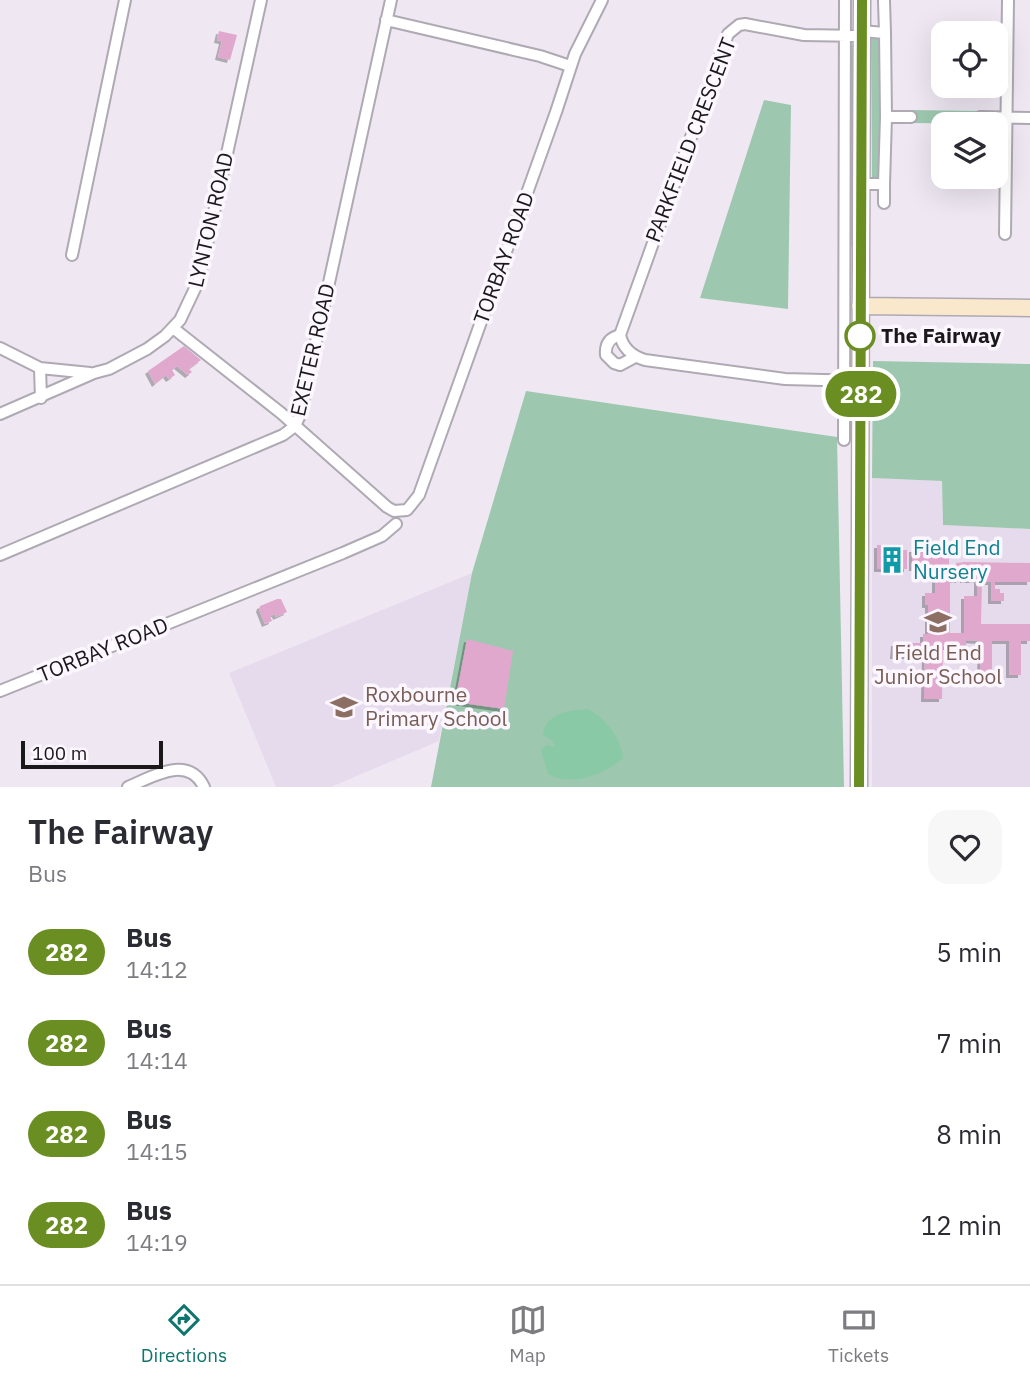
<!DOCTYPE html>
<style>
:root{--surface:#fff;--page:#f7f7f7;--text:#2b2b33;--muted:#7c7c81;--line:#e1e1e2;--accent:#0f766e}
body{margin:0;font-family:"IBM Plex Sans",sans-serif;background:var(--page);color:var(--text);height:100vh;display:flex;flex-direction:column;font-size:26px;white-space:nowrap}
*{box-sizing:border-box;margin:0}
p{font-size:23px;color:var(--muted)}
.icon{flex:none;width:38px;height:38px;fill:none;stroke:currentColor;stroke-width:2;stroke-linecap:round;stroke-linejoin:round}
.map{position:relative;height:787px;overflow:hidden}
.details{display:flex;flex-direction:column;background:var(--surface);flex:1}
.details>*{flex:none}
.badge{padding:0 14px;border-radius:23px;font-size:24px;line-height:46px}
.tools{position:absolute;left:931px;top:21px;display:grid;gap:14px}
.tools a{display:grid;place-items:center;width:77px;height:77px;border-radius:14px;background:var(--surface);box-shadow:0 7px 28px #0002;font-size:35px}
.scale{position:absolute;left:21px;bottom:18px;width:142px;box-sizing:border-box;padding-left:7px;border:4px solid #1b181c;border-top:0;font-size:19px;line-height:24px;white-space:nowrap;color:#1b181c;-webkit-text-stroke:5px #fcf6ff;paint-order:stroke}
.map>.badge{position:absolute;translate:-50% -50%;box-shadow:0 0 0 4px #fff}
.round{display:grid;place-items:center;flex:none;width:74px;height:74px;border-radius:21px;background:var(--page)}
.overview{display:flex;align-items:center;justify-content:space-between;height:119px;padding:0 28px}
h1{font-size:33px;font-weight:600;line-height:52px}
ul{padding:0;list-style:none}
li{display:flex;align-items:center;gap:21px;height:91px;padding:0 28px}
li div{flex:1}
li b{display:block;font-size:26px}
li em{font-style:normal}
li .badge{min-width:77px;font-weight:700;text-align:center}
.dock{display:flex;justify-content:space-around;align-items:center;height:98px;border-top:2px solid var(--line);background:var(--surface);font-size:19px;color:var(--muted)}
.dock a{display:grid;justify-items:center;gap:4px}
.dock .current{color:var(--accent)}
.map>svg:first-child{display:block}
.built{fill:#e6dbec}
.green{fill:#9dc8af}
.forest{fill:#89c9a6}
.building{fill:#e1a8ce;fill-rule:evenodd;filter:url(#shadow)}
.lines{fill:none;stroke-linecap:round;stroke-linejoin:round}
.street-casing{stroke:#afa9b3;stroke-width:14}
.secondary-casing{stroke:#afa9b3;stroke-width:19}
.street{stroke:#fff;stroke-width:10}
.secondary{stroke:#fae8cc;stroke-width:16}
.line-casing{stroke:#fff;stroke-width:16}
.line{stroke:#6b8e23;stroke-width:10}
.stop-dot{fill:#fff;stroke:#6b8e23;stroke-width:3.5}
.labels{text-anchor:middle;stroke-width:7;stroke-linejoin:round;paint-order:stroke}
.street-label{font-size:21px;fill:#1b181c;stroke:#fcf6ff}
.stop-label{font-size:21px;font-weight:bold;fill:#1b181c;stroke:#fcf6ff;text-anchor:start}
.culture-label{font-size:21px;fill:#0d838f;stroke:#fcf6ff;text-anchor:start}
.education-label{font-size:21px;fill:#785e54;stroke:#fcf6ff}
</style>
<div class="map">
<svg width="1030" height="787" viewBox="0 0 1030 787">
<defs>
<filter id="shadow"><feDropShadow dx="-3" dy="3" stdDeviation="0" flood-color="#0004"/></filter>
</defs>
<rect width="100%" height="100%" fill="#efe8f3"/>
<path class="built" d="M 872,478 L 942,481 L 943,525 L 1030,529 L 1030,787 L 872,787 Z
M 472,573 L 439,741 L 331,787 L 276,787 L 229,673 Z"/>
<path class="green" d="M 871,32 L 885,33 L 884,184 L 872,184 Z
M 850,45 L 853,45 L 855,49 L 854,247 L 850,246 Z
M 764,100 L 791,105 L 788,309 L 700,298 Z
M 911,110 L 979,111 L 979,124 L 911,123 Z
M 873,361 L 1030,364 L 1030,529 L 943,525 L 942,481 L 872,478 Z
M 526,391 L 837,437 L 844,787 L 431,787 L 472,573 Z"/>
<path class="forest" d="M 588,709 C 606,719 621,738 623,758 C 604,775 571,787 548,774 L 541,750 L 547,745 L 556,747 L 551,740 L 543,735 C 545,713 570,710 588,709 Z"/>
<path class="building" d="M 219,31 L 237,35 L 230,60 L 218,57 L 222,41 L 217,40 Z
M 184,346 L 201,360 L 189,369 L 192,372 L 188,375 L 177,366 L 172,370 L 175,375 L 169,379 L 166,375 L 155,384 L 148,371 Z
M 877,545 L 884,545 L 884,550 L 907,550 L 907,569 L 877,569 Z
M 933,545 L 949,545 L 949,566 L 956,566 L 956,563 L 964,562 L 1030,563 L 1030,582 L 995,582 L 995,589 L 1000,589 L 1000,593 L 1004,593 L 1004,601 L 991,601 L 991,582 L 982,582 L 981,624 L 1030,624 L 1030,641 L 1021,641 L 1021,675 L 1009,675 L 1009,641 L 992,641 L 992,675 L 980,675 L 981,641 L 966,640 L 966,647 L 943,647 L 942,699 L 924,699 L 925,656 L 893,656 L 894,643 L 923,643 L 923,634 L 928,634 L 928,605 L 925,605 L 925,593 L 935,593 L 935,568 L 912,568 L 912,549 L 933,549 ZM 959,576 L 963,576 L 963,580 L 977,580 L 977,596 L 964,596 L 964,633 L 950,633 L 950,577 L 953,577 L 953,580 L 959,580 Z
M 277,599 L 281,599 L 287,612 L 276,617 L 275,614 L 270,616 L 272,621 L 265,624 L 259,609 L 260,606 Z
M 467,639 L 513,651 L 504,709 L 455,702 Z"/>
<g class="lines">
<defs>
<path id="street" d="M 884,1 L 885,33
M 386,20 L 540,56 L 570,66
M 886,117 L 911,117
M 980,117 L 1030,118
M 861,184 L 884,184 L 886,117 L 885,33 L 861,31
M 884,203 L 884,184
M 1005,234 L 1008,0
M 72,255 L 125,0
M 173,328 L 281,413 L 387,507 L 394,511 L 407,510 L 419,495 L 556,112 L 575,54 L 602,0
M 620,335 C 609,338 605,345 606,355 L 614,363 L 620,365 L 635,357
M 0,348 L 40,368 L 90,373
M 40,368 L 41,398
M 861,381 L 785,379 L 645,360 C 632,356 623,349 620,335 L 728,34 L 739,25 L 745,24 L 804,35 L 862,36
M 0,414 L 94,373 L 109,369 L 147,349 L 165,336 L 180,320 L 199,280 L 261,0
M 844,440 L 845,0
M 0,555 L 283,435 L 295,426 L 300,415 L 391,0
M 0,691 L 343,553 L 382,536 L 396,524
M 128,787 C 152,777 188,754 204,787"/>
<path id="secondary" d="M 860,306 L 1030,308
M 859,787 L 862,0"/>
</defs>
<use href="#street" class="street-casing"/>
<use href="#secondary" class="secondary-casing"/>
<use href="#street" class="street"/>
<use href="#secondary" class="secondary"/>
</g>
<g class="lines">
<defs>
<path id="line" d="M 859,787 L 862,0"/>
</defs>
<use href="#line" class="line-casing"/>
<use href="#line" class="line"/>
</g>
<defs>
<symbol id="building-bare" viewBox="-9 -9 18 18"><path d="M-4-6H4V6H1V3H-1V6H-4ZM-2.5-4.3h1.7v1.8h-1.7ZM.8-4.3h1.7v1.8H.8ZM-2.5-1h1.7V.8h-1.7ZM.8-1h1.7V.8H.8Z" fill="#0f9aa8" stroke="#fcf6ff" stroke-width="2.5" paint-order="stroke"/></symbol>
<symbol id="school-bare" viewBox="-9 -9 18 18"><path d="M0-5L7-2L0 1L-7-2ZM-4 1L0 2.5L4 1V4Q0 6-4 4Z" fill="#8d6e63" stroke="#fcf6ff" stroke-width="2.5" paint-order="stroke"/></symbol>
</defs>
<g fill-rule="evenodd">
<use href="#building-bare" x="873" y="541" width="38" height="38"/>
<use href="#school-bare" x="919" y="603" width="38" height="38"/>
<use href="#school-bare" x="325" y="688" width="38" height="38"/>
</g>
<circle class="stop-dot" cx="860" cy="336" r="14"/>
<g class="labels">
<g class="street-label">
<text transform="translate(691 140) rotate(-69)" y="7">PARKFIELD CRESCENT</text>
<text transform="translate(211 220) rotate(-77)" y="7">LYNTON ROAD</text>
<text transform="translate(504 258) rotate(-70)" y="7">TORBAY ROAD</text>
<text transform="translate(313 350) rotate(-77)" y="7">EXETER ROAD</text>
<text transform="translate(103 650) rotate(-22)" y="7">TORBAY ROAD</text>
</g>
<g class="stop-label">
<text x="881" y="343">The Fairway</text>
</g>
<g class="culture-label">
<text x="913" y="555">Field End<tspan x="913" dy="24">Nursery</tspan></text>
</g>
<g class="education-label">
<text x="938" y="660">Field End<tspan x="938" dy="24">Junior School</tspan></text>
<text x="365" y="702" text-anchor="start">Roxbourne<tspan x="365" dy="24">Primary School</tspan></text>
</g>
</g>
</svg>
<div class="tools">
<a><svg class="icon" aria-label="locate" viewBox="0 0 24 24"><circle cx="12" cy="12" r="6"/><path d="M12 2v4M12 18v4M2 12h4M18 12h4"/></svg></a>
<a><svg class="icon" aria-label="layers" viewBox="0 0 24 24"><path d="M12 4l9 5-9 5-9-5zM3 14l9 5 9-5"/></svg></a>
</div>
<div class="scale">100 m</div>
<b class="badge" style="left:861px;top:394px;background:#6b8e23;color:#fff">282</b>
</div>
<section class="details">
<div class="overview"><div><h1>The Fairway</h1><p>Bus</p></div><a class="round"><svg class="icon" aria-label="heart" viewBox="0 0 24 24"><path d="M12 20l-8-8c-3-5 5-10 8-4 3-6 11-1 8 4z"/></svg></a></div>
<ul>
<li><span class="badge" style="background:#6b8e23;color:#fff">282</span><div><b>Bus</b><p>14:12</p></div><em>5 min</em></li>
<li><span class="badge" style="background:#6b8e23;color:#fff">282</span><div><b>Bus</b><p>14:14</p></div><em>7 min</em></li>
<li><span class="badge" style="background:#6b8e23;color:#fff">282</span><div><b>Bus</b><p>14:15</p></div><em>8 min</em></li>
<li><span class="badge" style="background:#6b8e23;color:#fff">282</span><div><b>Bus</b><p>14:19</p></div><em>12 min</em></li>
</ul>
</section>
<nav class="dock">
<a class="current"><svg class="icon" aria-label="directions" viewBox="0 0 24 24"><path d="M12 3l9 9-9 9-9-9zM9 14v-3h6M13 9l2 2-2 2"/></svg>Directions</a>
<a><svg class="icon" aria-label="map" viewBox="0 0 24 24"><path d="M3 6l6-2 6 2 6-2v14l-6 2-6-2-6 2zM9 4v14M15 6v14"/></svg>Map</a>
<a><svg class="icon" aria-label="tickets" viewBox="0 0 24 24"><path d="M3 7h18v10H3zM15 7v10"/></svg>Tickets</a>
</nav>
